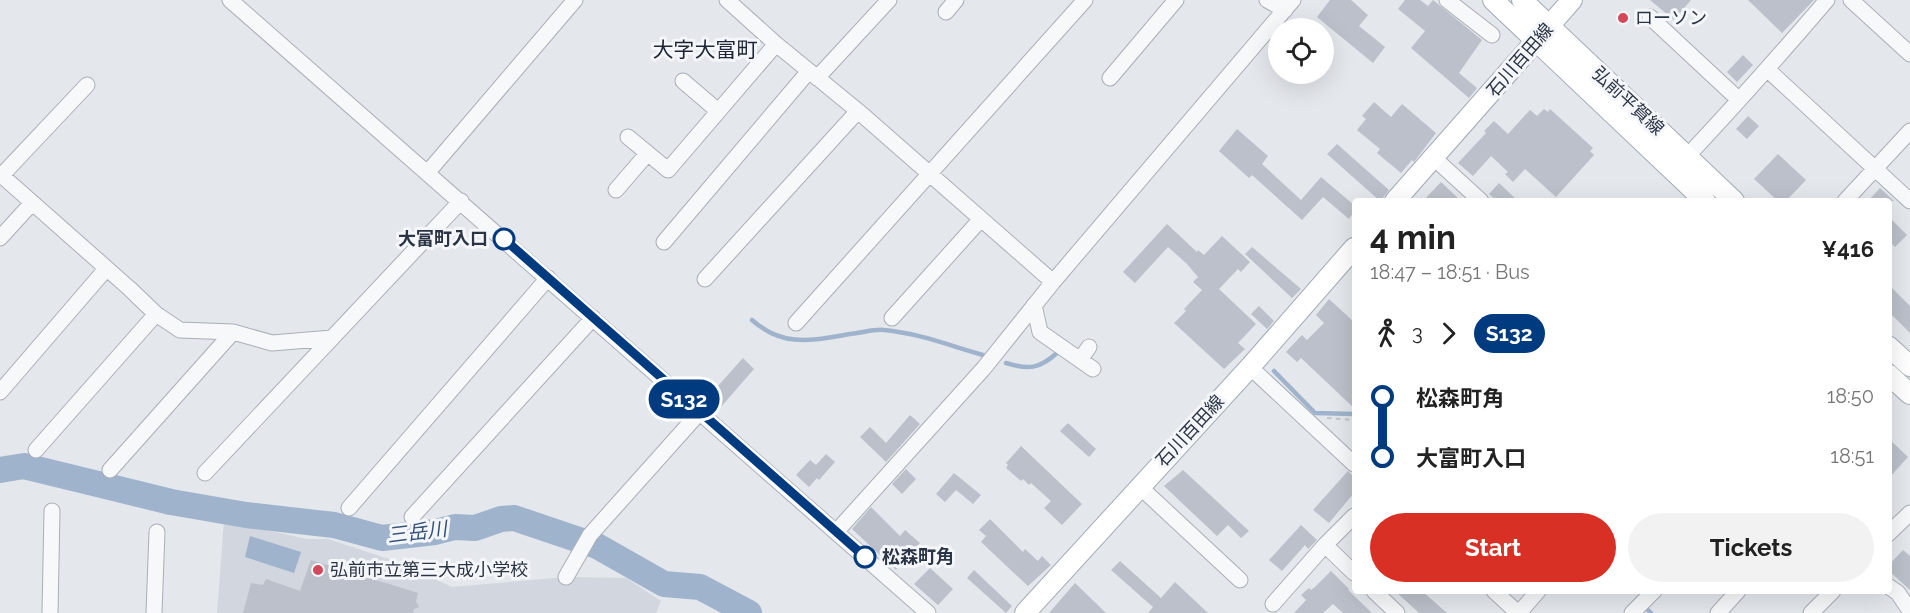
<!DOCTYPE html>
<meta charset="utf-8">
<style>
:root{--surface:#fff;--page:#f2f2f2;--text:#222;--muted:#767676;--accent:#d93025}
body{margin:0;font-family:Raleway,"Noto Sans JP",sans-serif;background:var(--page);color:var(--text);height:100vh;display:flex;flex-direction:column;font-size:22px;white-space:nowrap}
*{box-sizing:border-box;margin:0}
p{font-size:20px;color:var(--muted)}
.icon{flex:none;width:33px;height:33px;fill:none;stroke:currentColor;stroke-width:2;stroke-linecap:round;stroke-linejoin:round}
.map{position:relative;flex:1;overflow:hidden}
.panel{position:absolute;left:1352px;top:198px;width:540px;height:396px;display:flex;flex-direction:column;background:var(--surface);border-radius:6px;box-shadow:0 6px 24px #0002}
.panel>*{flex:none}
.badge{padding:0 12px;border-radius:20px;font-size:21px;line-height:39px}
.buttons{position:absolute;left:1268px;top:18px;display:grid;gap:12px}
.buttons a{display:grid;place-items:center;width:66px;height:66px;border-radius:50%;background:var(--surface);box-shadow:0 6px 24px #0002;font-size:30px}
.map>.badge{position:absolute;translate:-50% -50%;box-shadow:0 0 0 3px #fff}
.legs{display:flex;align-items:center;gap:9px;height:66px;padding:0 18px;font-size:20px}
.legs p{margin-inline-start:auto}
.summary{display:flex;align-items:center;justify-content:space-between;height:102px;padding:0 18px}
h1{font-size:33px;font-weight:700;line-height:45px}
.cta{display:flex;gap:12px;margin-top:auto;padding:12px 18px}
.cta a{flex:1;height:69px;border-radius:36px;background:var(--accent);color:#fff;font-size:24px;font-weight:700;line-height:69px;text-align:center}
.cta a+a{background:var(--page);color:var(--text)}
ul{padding:0 18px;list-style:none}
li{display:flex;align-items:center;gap:21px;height:60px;font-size:22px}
li i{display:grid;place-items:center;width:9px;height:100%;margin:0 8px;background:currentColor}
li i::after{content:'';width:15px;height:15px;margin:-8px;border:4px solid;border-radius:50%;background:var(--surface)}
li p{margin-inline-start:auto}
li:first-child i{background:linear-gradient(#0000 50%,currentColor 0)}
li:last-child i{background:linear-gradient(currentColor 50%,#0000 0)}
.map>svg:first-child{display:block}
.built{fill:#d2d6de}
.water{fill:#9fb4cc}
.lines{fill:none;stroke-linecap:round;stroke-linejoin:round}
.stream{stroke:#9fb4cc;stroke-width:4.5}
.river{stroke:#9fb4cc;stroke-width:26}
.building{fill:#bbc0ca}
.minor-casing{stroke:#a9aeb7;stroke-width:17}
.major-casing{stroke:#a3abb8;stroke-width:22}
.path{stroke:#c2c5cb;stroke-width:2;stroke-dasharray:4.5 4.5;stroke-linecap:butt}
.minor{stroke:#f7f8fa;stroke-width:15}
.major{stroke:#fff;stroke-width:20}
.line-1-casing{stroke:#fff;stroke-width:14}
.line-1{stroke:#003b80;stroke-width:9}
.poi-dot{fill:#d1495b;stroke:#f4f6f9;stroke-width:2}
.stop-1-dot{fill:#fff;stroke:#003b80;stroke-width:3}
.labels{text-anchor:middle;stroke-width:6;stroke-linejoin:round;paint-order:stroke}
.poi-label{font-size:18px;fill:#2b3445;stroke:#f4f6f9;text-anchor:start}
.street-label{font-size:18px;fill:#2b3445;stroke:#f4f6f9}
.stop-label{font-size:18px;font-weight:bold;fill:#2b3445;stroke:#f4f6f9;text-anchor:end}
.water-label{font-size:20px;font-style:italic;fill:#34527a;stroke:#f4f6f9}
.quarter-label{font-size:21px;fill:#1d2536;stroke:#f4f6f9}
</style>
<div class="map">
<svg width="1910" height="613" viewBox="0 0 1910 613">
<rect width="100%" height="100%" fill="#e4e7ec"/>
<path class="built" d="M 224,521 L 307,539 L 328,539 L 398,562 L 452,587 L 566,577 L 626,578 L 661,601 L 656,613 L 217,613 Z"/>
<path class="water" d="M 250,536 L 301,552 L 294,573 L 245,557 Z"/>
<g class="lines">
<path class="stream" d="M 752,320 C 786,350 816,339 857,333 C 865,332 875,329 884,330 C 918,333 951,346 983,355
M 1006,363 C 1029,370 1039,369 1057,353
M 1274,371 L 1315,413 L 1354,414
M 1648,610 L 1651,613"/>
<path class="river" d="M 0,470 L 24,466 L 171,502 L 246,515 L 334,525 L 382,538 L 435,532 L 455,527 L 475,528 L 501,519 L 514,518 L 597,546 L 664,584 L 700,587 L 749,613"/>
</g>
<path class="building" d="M 1330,0 L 1351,0 L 1368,15 L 1359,26 L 1385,47 L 1373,63 L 1317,17 Z
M 1405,0 L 1420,0 L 1428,6 L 1433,0 L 1482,40 L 1459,73 L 1477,88 L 1469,98 L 1411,48 L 1425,31 L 1398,9 Z
M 1650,0 L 1691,0 L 1674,20 Z
M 1748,0 L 1814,0 L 1782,33 Z
M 1743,55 L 1753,65 L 1737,82 L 1727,72 Z
M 1374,102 L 1391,117 L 1402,104 L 1436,133 L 1414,162 L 1412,160 L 1401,173 L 1377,153 L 1380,149 L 1357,130 L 1366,119 L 1362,116 Z
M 1544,109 L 1548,112 L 1550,109 L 1593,148 L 1590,151 L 1594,155 L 1556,197 L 1525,169 L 1513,182 L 1505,174 L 1508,172 L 1491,156 L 1473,176 L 1458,163 L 1486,133 L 1484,131 L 1494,121 L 1508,134 L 1530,110 L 1537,116 Z
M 1748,116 L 1759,126 L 1747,139 L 1736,129 Z
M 1237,129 L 1268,156 L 1262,164 L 1301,200 L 1321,177 L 1354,205 L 1354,212 L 1349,219 L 1323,197 L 1302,220 L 1252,175 L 1249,178 L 1219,151 Z
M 1337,144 L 1389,190 L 1380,201 L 1327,154 Z
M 1778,154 L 1806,180 L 1786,201 L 1778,201 L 1754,179 Z
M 1441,182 L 1461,201 L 1423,201 Z
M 1499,183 L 1518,201 L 1497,201 L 1489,194 Z
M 1880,188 L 1894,201 L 1868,201 Z
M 1888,216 L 1907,235 L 1895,247 L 1888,240 Z
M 1167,224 L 1197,252 L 1198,250 L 1204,255 L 1222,236 L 1250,262 L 1241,272 L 1238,269 L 1219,289 L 1256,324 L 1238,343 L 1245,349 L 1224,369 L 1174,323 L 1186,311 L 1184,309 L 1202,290 L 1193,282 L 1198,277 L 1186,263 L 1168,247 L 1135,283 L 1123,272 Z
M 1252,247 L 1301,289 L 1292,298 L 1245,254 Z
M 1888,284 L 1910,306 L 1910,333 L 1888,311 Z
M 1329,299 L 1354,322 L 1354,408 L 1301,358 L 1297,362 L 1286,352 L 1302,335 L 1307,340 L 1324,323 L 1316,315 Z
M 1259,306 L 1274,321 L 1267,329 L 1251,314 Z
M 743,358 L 754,369 L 720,408 L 708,397 Z
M 910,415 L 920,424 L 886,462 L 860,437 L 870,427 L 886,443 Z
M 1068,423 L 1096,449 L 1089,457 L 1060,431 Z
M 1888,438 L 1908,457 L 1888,479 Z
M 1021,446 L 1082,504 L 1062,525 L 1044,508 L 1051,501 L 1031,483 L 1029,485 L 1023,479 L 1021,481 L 1006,468 L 1008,465 L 1006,463 Z
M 826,454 L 835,462 L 819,480 L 817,478 L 809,487 L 796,475 L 810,460 L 816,465 Z
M 906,469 L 916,479 L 902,494 L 892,484 Z
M 1183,470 L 1249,531 L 1241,538 L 1228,525 L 1217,536 L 1164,486 Z
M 1348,471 L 1354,477 L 1354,493 L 1329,523 L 1313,510 Z
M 954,473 L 981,495 L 973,504 L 956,490 L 945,502 L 936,494 Z
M 871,507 L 900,536 L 905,530 L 920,543 L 896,570 L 852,529 Z
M 990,519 L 1023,552 L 1025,549 L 1038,561 L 1042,556 L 1051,565 L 1028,586 L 981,542 L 986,536 L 979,530 Z
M 1301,525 L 1317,540 L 1308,549 L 1305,545 L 1282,571 L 1269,560 Z
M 1903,550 L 1910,556 L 1910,590 L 1888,570 L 1888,566 Z
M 311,560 L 418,593 L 416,601 L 419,607 L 414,609 L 413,613 L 243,613 L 251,583 L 263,585 L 266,579 L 300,591 Z
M 1120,561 L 1161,598 L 1175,582 L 1208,613 L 1148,613 L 1153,607 L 1111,570 Z
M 930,568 L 953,589 L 938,605 L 914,584 Z
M 974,570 L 1012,606 L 1006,613 L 967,578 Z
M 1331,571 L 1349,589 L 1348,590 L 1372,613 L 1343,613 L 1333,604 L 1323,613 L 1294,613 L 1306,600 L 1301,595 L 1309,588 L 1311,590 L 1315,587 Z
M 1075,583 L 1106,613 L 1049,613 Z
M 1395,591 L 1422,591 L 1447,613 L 1419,613 Z"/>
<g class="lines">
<defs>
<path id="minor" d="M 230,0 L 928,613
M 727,0 L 776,44 L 858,111 L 1053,282
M 1267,0 L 1285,10
M 1447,0 L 1492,35
M 1851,0 L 1910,54
M 946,12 L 956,0
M 1650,17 L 1738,99
M 1768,70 L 1910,201
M 817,78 L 889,0
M 1110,78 L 1176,0
M 683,81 L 718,111
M 628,137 L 668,170 L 776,44
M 1434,158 L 1481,201
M 1681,163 C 1731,110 1780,55 1827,0
M 428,172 L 575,0
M 0,174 L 130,289 L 156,314 L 180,330 L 233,332 L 272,343 L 332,338
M 2,175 L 87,85
M 616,190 L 647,154
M 1845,201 L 1910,131
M 0,238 L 32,203
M 664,242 L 809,71
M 705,279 L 858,111
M 1034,305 L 1040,332 L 1093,369
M 892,318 L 981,219
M 796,323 L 1085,0
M 1080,360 L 1089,347
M 1250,367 L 1354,464
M 0,392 L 106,269
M 36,450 L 156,314
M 110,470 L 233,332
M 205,473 L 461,201
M 1139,486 L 1240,580
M 349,508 L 548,278
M 412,517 L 593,318
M 836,532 L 984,368 L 1053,282 L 1293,0
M 1888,534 L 1910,513
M 1325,545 L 1354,573
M 566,577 L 590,535 L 699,413
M 1888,586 L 1898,593 L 1910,611
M 1374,591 L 1397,613
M 1494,591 L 1518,613
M 1273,604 L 1325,545 L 1354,516
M 50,613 L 52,511
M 154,613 L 157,532
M 1519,613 L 1538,591
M 1632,613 L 1654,591
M 1718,613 L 1738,591
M 1811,613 L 1833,591"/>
<path id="major" d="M 1493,0 L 1705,201
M 1522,0 L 1734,201
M 1395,201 L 1572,0
M 1888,346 L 1910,366
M 1888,374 L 1910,394
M 1025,613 L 1250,367 L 1354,248"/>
</defs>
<use href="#minor" class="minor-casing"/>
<use href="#major" class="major-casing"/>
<path class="path" d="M 1327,418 L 1354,420"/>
<use href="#minor" class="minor"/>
<use href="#major" class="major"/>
</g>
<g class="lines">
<defs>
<path id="line-1" d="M 504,239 L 865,557"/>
</defs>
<use href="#line-1" class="line-1-casing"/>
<use href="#line-1" class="line-1"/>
</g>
<g class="poi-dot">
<circle cx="1623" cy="18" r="6"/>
<circle cx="318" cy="570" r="6"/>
</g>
<g class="stop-1-dot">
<circle cx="504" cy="239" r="10"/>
<circle cx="865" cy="557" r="10"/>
</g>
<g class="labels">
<g class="poi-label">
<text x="1635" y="24">ローソン</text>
<text x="330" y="576">弘前市立第三大成小学校</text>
</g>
<g class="street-label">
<text transform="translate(1520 60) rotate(-49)" y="6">石川百田線</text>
<text transform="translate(1628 101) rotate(43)" y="6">弘前平賀線</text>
<text transform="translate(1190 431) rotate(-47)" y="6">石川百田線</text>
</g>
<g class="stop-label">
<text x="488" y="245">大富町入口</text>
<text x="882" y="563" text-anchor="start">松森町角</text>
</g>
<g class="water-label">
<text transform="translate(417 532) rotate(-7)" y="7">三岳川</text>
</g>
<g class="quarter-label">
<text x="705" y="57">大字大富町</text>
</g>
</g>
</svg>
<div class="buttons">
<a><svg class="icon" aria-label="locate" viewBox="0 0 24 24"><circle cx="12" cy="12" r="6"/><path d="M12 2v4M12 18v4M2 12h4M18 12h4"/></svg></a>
</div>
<b class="badge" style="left:684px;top:399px;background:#003b80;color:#fff">S132</b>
<section class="panel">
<div class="summary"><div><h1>4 min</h1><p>18:47 – 18:51 · Bus</p></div><b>¥416</b></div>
<div class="legs"><svg class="icon" aria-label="walk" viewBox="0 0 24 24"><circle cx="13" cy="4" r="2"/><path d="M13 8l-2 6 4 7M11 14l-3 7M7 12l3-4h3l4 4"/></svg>3<svg class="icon" aria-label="forward" viewBox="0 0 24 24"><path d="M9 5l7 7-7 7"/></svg><b class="badge" style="background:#003b80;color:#fff">S132</b></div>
<ul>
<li><i style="color:#003b80"></i><b>松森町角</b><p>18:50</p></li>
<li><i style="color:#003b80"></i><b>大富町入口</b><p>18:51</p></li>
</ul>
<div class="cta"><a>Start</a><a>Tickets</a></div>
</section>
</div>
